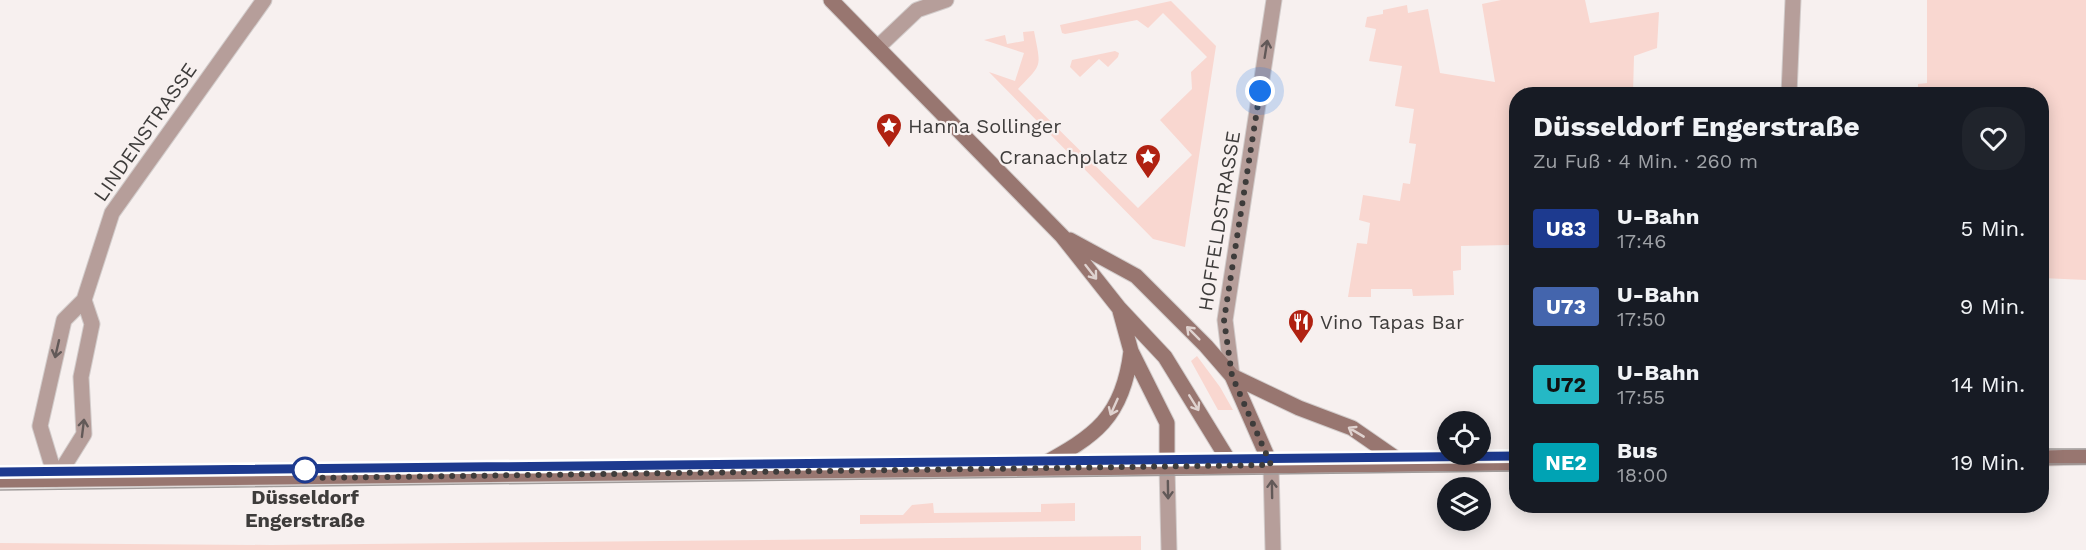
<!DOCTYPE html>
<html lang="de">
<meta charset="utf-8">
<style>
:root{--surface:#171b24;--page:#20242c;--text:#f1f3f6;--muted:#9ea1a6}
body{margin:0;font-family:"Work Sans",sans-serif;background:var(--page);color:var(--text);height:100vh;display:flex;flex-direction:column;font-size:22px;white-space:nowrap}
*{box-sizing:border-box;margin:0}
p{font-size:20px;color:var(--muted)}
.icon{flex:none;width:33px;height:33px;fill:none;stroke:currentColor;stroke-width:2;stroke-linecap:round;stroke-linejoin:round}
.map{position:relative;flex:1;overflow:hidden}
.panel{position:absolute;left:1509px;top:87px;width:540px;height:426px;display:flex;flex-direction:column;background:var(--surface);border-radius:24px;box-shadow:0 3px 15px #0003}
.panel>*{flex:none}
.badge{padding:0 12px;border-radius:4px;font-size:21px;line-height:39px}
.buttons{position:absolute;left:1437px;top:411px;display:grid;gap:12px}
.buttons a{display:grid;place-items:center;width:54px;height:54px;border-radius:50%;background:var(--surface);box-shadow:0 3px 15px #0003;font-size:30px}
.you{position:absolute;width:30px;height:30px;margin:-15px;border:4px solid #fff;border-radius:50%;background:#1a73e8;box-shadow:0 0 0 9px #1a73e833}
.map>.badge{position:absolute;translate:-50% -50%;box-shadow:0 0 0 3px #fff}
.round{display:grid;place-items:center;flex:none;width:63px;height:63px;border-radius:24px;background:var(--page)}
.summary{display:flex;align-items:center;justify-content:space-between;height:102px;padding:0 24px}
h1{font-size:28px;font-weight:700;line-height:45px}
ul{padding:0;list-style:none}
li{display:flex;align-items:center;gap:18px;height:78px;padding:0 24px}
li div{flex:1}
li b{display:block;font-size:22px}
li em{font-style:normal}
li .badge{min-width:66px;font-weight:700;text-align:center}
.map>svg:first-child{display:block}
.green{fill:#f9d7d0}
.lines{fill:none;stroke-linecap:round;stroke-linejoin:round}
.minor-casing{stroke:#d2cccb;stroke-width:17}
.secondary-casing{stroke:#d2cccb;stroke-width:17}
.minor{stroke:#b69e9a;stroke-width:15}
.secondary{stroke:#987670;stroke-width:15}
.tram{stroke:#a19c9b;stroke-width:1.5}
.oneway{stroke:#625958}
.oneway2{stroke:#dfd2cf}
.line-casing{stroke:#fff;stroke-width:14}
.line{stroke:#1d3a8f;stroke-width:9}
.walk{stroke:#3e3c3b;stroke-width:6;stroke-dasharray:0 10.8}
.stop-dot{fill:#fff;stroke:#1d3a8f;stroke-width:3}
.labels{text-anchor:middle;stroke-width:4.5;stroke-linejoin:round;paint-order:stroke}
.poi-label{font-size:20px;fill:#3e3c3b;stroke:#f7f0ef;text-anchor:start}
.street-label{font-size:20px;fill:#3e3c3b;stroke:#f7f0ef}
.stop-label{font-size:20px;font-weight:bold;fill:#3e3c3b;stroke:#f7f0ef}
</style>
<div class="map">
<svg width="2086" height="550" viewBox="0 0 2086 550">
<rect width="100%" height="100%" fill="#f7f0ef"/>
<path class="green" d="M 1501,0 L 1585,0 L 1590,23 L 1659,12 L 1657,48 L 1634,56 L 1633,94 L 1516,94 L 1516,294 L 1516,270 L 1509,269 L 1509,245 L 1461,246 L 1461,270 L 1453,271 L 1454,295 L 1413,296 L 1412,289 L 1371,289 L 1371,297 L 1348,297 L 1357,243 L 1367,244 L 1370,223 L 1359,220 L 1363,195 L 1400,201 L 1403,183 L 1410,184 L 1416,144 L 1409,143 L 1414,109 L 1395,106 L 1402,66 L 1369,61 L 1376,29 L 1365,27 L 1367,17 L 1383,14 L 1383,10 L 1407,5 L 1408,13 L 1428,9 L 1440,73 L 1495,82 L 1482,4 Z
M 1927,0 L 2086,0 L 2086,280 L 2042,278 L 2042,94 L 1918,94 L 1918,84 L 1927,83 Z
M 1171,1 L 1216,46 L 1185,247 L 1153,239 L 989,72 L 1015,81 L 1024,53 L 984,40 L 1005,35 L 1007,44 L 1024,41 L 1023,32 L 1034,31 C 1041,68 1043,63 1018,89 L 1138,208 L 1192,155 L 1160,120 L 1192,89 L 1191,72 L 1207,57 L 1163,13 L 1148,28 L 1137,20 L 1065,34 L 1062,33 L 1060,25 Z
M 1115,51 L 1119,53 L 1118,57 L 1108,67 L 1099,59 L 1080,77 L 1070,67 L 1072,60 Z
M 1197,356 L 1220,387 L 1233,410 L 1218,410 L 1191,361 Z
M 933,503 L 934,513 L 1041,512 L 1041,504 L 1075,503 L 1075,521 L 860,524 L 860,515 L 903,515 L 912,505 Z
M 1141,536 L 1141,550 L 0,550 L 0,543 L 271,545 Z"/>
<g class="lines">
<defs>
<path id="minor" d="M 878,47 L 917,10 L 946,0
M 1789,94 L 1793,0
M 1232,376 L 1225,320 L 1274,0
M 1271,465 L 1273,550
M 1167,467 L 1169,550
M 56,479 L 40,426 L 64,320 L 84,300 L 112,213 L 264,0
M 56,479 L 84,434 L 81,377 L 92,324 L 84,300"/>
<path id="secondary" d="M 831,0 L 1062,236 L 1119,308 L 1165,357 L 1232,466
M 1070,240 L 1136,276 L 1206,346 L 1232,376 L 1271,465
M 1120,311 L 1131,351 L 1167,423 L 1167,467
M 1232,376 L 1299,408 L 1352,428 L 1404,464
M 2042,458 L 2086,457
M 1040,466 C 1095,436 1123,418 1131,351
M 0,480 L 1516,463"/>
</defs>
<use href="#minor" class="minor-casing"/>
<use href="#secondary" class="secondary-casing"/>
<use href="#minor" class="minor"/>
<use href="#secondary" class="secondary"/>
<path class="tram" d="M 2042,449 L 2086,449
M 2042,464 L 2086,464
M 0,472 L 1516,456
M 0,490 L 1516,471"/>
</g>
<defs><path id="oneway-shaft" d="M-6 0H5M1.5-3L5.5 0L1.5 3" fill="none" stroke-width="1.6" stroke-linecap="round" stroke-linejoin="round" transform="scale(1.5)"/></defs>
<g class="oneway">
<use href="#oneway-shaft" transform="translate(1266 49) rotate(-81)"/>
<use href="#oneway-shaft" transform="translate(57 349) rotate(103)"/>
<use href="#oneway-shaft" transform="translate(83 428) rotate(-83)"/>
<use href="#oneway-shaft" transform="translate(1272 489) rotate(-91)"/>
<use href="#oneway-shaft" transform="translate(1168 490) rotate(89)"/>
</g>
<g class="oneway2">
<use href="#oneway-shaft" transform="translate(1091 272) rotate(52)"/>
<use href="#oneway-shaft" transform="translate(1193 333) rotate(-135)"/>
<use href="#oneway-shaft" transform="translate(1194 403) rotate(58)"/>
<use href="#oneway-shaft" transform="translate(1114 407) rotate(114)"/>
<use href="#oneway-shaft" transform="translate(1356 432) rotate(-149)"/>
</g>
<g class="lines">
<defs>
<path id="line" d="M 0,472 L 1516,456"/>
</defs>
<use href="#line" class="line-casing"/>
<use href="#line" class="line"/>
<path class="walk" d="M 305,470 L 311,478 L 1271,465 L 1232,376 L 1224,320 L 1260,91"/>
</g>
<defs>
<symbol id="sight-pin" viewBox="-11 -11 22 30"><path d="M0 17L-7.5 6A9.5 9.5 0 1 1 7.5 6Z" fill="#b02111" stroke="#f7f0ef"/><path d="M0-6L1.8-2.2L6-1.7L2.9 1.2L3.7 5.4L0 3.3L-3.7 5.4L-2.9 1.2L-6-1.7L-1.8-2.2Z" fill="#fff"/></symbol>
<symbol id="restaurant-pin" viewBox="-11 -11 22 30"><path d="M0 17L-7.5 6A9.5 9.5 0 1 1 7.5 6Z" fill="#b02111" stroke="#f7f0ef"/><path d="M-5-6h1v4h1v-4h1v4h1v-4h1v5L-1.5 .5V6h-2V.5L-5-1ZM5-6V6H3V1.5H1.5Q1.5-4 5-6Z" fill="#fff"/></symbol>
</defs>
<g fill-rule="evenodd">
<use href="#sight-pin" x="874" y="111" width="30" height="40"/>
<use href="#sight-pin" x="1133" y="142" width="30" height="40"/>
<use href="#restaurant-pin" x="1286" y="307" width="30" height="40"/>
</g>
<circle class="stop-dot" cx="305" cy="470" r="12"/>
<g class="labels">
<g class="poi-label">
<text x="908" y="133">Hanna Sollinger</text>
<text x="1128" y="164" text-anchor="end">Cranachplatz</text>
<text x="1320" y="329">Vino Tapas Bar</text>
</g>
<g class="street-label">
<text transform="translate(145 132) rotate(-55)" y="7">LINDENSTRASSE</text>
<text transform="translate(1219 221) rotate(-81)" y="7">HOFFELDSTRASSE</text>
</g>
<g class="stop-label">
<text x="305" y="504">Düsseldorf<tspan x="305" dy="23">Engerstraße</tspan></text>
</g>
</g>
</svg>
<div class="buttons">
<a><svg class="icon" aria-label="locate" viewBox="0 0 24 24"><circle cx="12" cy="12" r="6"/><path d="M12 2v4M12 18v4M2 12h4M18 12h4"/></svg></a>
<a><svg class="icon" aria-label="layers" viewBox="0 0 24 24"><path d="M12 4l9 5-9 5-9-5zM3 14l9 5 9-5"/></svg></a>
</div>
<div class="you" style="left:1260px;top:91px"></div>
<section class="panel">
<div class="summary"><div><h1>Düsseldorf Engerstraße</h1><p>Zu Fuß · 4 Min. · 260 m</p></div><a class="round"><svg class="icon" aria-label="heart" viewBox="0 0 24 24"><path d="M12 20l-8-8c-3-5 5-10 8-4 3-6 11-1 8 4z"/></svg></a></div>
<ul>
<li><span class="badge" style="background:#1d3a8f;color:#fff">U83</span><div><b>U-Bahn</b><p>17:46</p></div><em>5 Min.</em></li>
<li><span class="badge" style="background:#4465ad;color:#fff">U73</span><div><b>U-Bahn</b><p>17:50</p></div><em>9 Min.</em></li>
<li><span class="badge" style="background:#25b8c5;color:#111">U72</span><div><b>U-Bahn</b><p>17:55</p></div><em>14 Min.</em></li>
<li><span class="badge" style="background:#00a3b4;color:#fff">NE2</span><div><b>Bus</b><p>18:00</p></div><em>19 Min.</em></li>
</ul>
</section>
</div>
